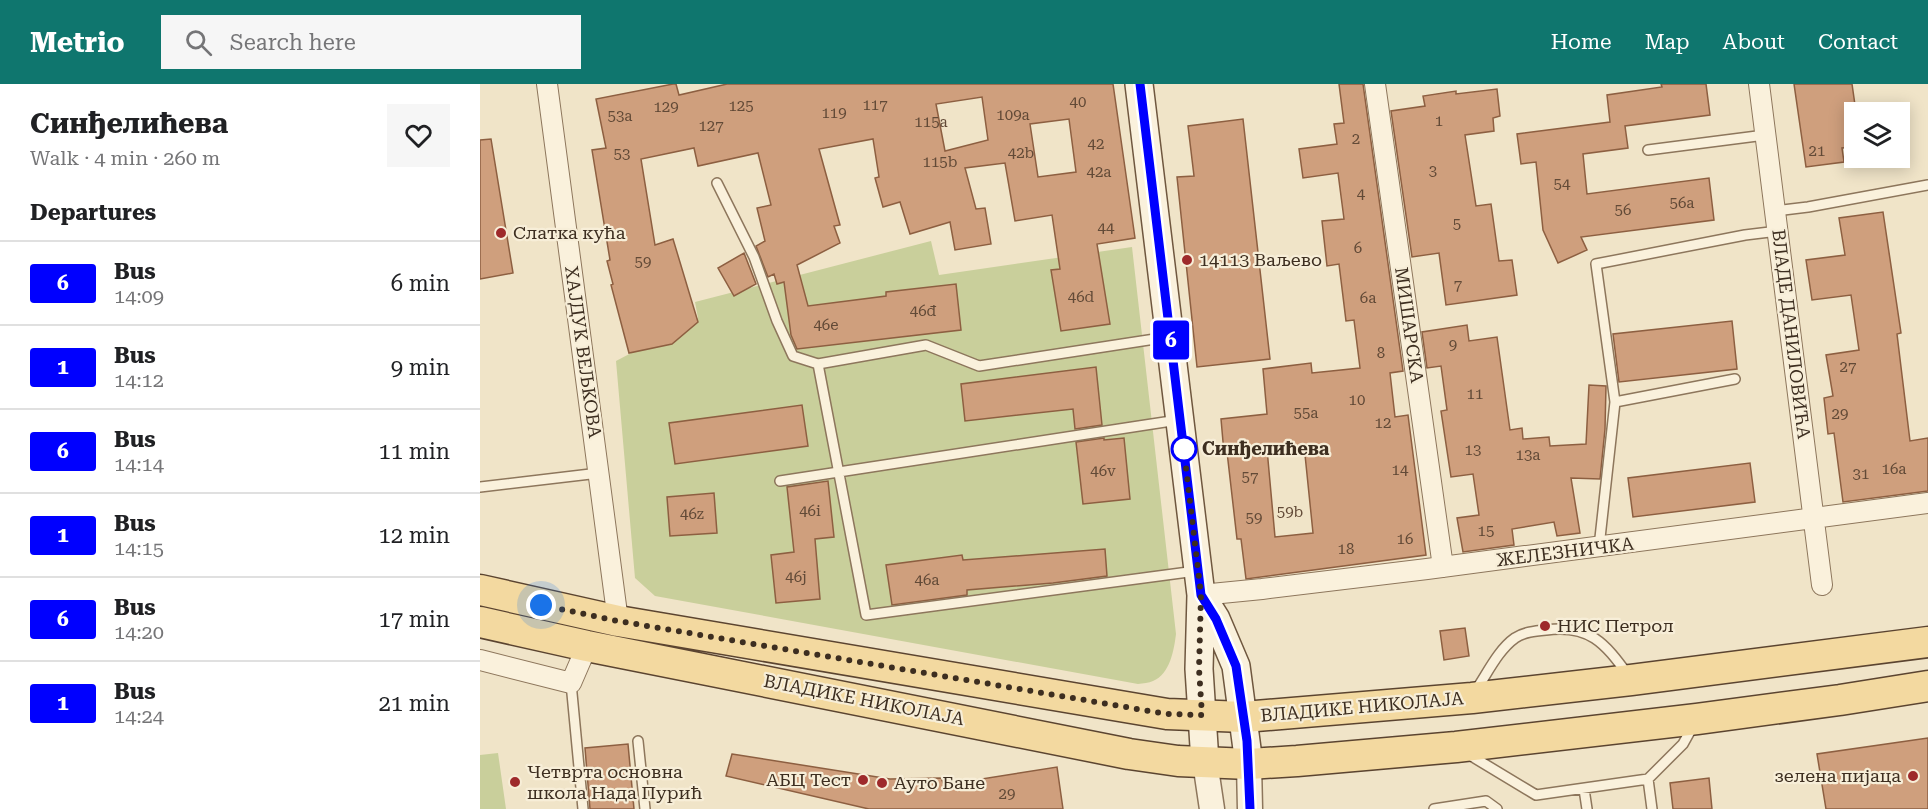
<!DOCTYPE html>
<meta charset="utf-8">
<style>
:root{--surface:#fff;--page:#f6f6f6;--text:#202124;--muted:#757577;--line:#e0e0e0;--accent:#0f766e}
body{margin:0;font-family:"Roboto Serif",serif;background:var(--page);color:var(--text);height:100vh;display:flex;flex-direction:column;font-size:22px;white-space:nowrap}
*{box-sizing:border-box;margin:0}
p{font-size:20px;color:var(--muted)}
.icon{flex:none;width:33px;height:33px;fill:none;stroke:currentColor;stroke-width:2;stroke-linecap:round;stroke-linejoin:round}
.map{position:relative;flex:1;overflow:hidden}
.details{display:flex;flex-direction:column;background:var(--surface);width:480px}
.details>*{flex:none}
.badge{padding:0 12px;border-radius:4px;font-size:21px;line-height:39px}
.controls{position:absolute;left:1364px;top:18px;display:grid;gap:12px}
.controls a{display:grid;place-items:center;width:66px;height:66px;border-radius:0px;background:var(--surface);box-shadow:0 3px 15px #0003;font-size:30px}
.you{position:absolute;width:30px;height:30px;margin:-15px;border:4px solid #fff;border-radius:50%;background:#1a73e8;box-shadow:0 0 0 9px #1a73e833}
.map>.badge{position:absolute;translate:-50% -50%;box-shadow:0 0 0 3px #fff}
h2{padding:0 30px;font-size:22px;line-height:54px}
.round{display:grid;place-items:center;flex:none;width:63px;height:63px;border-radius:0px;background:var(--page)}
.summary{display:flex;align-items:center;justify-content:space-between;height:102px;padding:0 30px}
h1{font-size:28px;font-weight:700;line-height:45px}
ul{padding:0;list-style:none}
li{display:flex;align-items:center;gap:18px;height:84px;padding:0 30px;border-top:2px solid var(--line)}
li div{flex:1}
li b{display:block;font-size:22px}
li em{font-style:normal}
li .badge{min-width:66px;font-weight:700;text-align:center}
header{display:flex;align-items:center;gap:36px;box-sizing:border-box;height:84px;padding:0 30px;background:var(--accent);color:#fff}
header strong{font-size:28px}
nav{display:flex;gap:33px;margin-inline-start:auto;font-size:21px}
.search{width:420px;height:54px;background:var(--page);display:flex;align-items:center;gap:15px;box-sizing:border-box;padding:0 21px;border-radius:0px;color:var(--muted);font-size:22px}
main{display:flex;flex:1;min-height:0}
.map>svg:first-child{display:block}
.green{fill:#c9cf9b}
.building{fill:#cf9f7d;stroke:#8d5f41;stroke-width:1.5;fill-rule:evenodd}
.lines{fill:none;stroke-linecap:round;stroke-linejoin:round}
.service-casing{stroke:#8d765c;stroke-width:12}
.minor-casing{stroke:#8d765c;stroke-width:22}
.tertiary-casing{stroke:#8d765c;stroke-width:27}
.secondary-casing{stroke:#6f573f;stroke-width:30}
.primary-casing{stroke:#5b4430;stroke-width:33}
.service{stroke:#faf1dc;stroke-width:9}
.minor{stroke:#faf1dc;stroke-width:20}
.tertiary{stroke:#faf1dc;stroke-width:24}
.secondary{stroke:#faf1dc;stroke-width:27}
.primary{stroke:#f3d9a0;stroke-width:30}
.line-casing{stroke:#fff;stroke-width:14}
.line{stroke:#00f;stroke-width:9}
.walk{stroke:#3d2e20;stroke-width:6;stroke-dasharray:0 10.8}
.poi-dot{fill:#9e2a2b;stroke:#f7eed8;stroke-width:2}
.stop-dot{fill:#fff;stroke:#00f;stroke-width:3}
.labels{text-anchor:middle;stroke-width:4.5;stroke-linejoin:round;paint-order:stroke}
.number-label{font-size:15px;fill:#624a37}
.poi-label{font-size:18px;fill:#3d2e20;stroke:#f7eed8;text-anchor:start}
.street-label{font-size:18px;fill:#3d2e20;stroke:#f7eed8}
.stop-label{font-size:18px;font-weight:bold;fill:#3d2e20;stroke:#f7eed8;text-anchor:start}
</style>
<header>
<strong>Metrio</strong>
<div class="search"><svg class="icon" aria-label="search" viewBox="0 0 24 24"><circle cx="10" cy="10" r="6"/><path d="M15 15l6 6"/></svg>Search here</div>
<nav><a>Home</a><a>Map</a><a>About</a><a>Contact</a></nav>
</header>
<main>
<section class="details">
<div class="summary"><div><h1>Синђелићева</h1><p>Walk · 4 min · 260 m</p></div><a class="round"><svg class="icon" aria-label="heart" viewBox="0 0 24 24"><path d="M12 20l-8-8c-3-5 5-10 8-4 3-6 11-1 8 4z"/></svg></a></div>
<h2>Departures</h2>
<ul>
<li><span class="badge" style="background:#00f;color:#fff">6</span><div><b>Bus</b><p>14:09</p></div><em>6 min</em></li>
<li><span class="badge" style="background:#00f;color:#fff">1</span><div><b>Bus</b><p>14:12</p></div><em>9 min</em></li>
<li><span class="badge" style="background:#00f;color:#fff">6</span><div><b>Bus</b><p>14:14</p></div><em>11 min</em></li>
<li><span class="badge" style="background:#00f;color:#fff">1</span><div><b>Bus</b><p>14:15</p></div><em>12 min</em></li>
<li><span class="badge" style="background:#00f;color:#fff">6</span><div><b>Bus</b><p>14:20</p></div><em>17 min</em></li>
<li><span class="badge" style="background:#00f;color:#fff">1</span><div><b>Bus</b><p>14:24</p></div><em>21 min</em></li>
</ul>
</section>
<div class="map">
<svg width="1448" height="725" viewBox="0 0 1448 725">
<rect width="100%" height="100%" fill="#f0e4c8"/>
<path class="green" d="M 451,157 L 459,191 L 652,163 L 696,550 C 694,566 690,590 673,597 C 669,599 663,599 658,600 L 175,512 L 155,494 L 136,277 L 218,234 L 215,218 Z
M 18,669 L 26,725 L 0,725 L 0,671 Z"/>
<path class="building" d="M 193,0 L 196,0 L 199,11 L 247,0 L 633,0 L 655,154 L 617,160 L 630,240 L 581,247 L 571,186 L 580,185 L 572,131 L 535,137 L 525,79 L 485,84 L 496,125 L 505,124 L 511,160 L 475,166 L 470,138 L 430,150 L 420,118 L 403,123 L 395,94 L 399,93 L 393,55 L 339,65 L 360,141 L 354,142 L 360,159 L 317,181 L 328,222 L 406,212 L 406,208 L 476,200 L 481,246 L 317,265 L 311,251 L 304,198 L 297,200 L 294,190 L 288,193 L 276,162 L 285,157 L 277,124 L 291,121 L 278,69 L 218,82 L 214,64 L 161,75 L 175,161 L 193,155 L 218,238 L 192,260 L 149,269 L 131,201 L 133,200 L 127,177 L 130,176 L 112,66 L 126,64 L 116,15 ZM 502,13 L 508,56 L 465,67 L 456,20 ZM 589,35 L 596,88 L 558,93 L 550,40 Z
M 859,0 L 883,0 L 923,287 L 910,289 L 915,333 L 928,331 L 946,471 L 766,495 L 761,455 L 757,455 L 747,368 L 744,369 L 741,335 L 787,330 L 783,285 L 831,279 L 832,289 L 880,284 L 874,236 L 866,237 L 859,180 L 847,182 L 842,137 L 864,135 L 858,89 L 823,94 L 819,65 L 857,60 L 854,40 L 864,39 ZM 824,361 L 833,449 L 795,453 L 787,365 Z
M 1181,0 L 1226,0 L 1230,31 L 1145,42 L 1148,64 L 1103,70 L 1107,110 L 1229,94 L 1234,136 L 1101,153 L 1107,166 L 1078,179 L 1063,146 L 1056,78 L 1041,80 L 1037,50 L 1130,38 L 1127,11 L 1182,3 Z
M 1314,0 L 1372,0 L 1376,28 L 1374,28 L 1374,63 L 1362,64 L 1364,78 L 1326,83 Z
M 1017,5 L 1020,32 L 1013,34 L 1014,47 L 985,51 L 996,122 L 1011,120 L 1019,177 L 1032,176 L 1037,211 L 966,221 L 959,169 L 932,173 L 911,27 L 945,22 L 943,12 L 976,7 L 976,10 Z
M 763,35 L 790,275 L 717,283 L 697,93 L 714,92 L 708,42 Z
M 11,55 L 33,189 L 0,195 L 0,56 Z
M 1403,128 L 1421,249 L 1417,250 L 1430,357 L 1448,354 L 1448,407 L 1363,418 L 1354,349 L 1348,350 L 1344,314 L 1353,312 L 1346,271 L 1379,266 L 1371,211 L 1332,216 L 1326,176 L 1365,171 L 1359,134 Z
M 264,169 L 276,200 L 254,212 L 238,184 Z
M 1252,237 L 1257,285 L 1139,298 L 1133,250 Z
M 987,241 L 989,257 L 1017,253 L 1030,346 L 1042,344 L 1043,355 L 1069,353 L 1070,362 L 1106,360 L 1109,301 L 1126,302 L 1125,345 L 1120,395 L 1091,394 L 1100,449 L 1077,452 L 1074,438 L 1032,445 L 1034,461 L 983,468 L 977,434 L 999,431 L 993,390 L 971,393 L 961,327 L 967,326 L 961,282 L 947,284 L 942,248 Z
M 616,283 L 622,341 L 595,345 L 593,325 L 485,337 L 481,300 Z
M 322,321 L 328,362 L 195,380 L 189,339 Z
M 624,354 L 624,356 L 644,354 L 650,415 L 603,420 L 596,358 Z
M 1270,379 L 1275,418 L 1153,433 L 1148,394 Z
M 348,397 L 354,453 L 335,455 L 340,515 L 296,519 L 291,471 L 314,468 L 307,403 Z
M 234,409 L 237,449 L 190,452 L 187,413 Z
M 625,465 L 627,492 L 573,499 L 487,506 L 487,511 L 412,521 L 406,481 L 482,471 L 483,476 Z
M 985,544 L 989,572 L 964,576 L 960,547 Z
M 1448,654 L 1448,725 L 1346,725 L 1337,670 Z
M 148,660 L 154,725 L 110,725 L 105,664 Z
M 252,670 L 410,695 L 461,694 L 464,701 L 577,683 L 583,725 L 389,725 L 246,692 Z
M 1229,694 L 1232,725 L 1193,725 L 1190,699 Z"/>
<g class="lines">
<defs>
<path id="service" d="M 1168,66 L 1285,51
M 237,99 L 274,173 L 297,237 L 313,272 L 338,280
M 1295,127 L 1328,123 L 1448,101
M 688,253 L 499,282 L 446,261 L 338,280 L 386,531 L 716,487
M 1135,318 L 1255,295
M 300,397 L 698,336
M 0,403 L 119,389
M 1119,463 L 1135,318 L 1116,180 L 1265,151 L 1298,147
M 91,599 L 103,725
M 996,606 C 1007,590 1018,566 1035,554 C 1044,548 1055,547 1066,546 C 1109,540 1125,559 1148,591
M 158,657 L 165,725
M 988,670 L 1056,711 L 1168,695 L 1203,660 L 1213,642
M 1168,695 L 1172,725
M 1104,705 L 1107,725
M 954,725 L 1006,717 L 1017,725"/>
<path id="minor" d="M 67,0 L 138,537
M 895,0 L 963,483
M 1279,0 L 1342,501
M 721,511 L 782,505 L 947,485 L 1448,419
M 0,576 L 91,599 L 107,562"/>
<path id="tertiary" d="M 725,678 L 732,725
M 769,680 L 770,725"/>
<path id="secondary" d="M 659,0 L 721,511 L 719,585 L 725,678
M 721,511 L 736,535 L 756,582 L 769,680"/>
<path id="primary" d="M 0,506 L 138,537 L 687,630 L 764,633 L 992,614 L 1151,596 L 1448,558
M 0,538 L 107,562 L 649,670 L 698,677 L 769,680 L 817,677 L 976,663 L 1217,635 L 1360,616 L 1448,602"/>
</defs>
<use href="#service" class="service-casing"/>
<use href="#minor" class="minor-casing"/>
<use href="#tertiary" class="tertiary-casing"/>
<use href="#secondary" class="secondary-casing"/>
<use href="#primary" class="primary-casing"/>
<use href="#service" class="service"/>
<use href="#minor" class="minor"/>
<use href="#tertiary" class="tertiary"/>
<use href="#secondary" class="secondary"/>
<use href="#primary" class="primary"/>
</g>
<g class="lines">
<defs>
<path id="line" d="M 660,0 L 721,511 L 736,535 L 756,582 L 767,657 L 770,725"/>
</defs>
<use href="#line" class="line-casing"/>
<use href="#line" class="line"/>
<path class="walk" d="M 61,521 L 138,537 L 687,630 L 722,631 L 719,585 L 721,511 L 703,358 L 704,365"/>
</g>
<g class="poi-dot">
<circle cx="21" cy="149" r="6"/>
<circle cx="707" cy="176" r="6"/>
<circle cx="1065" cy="542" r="6"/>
<circle cx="1433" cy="692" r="6"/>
<circle cx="383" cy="696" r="6"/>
<circle cx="35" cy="698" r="6"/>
<circle cx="402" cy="699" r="6"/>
</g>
<circle class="stop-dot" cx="704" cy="365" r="12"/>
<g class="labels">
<g class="number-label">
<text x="598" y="23">40</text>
<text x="395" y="26">117</text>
<text x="261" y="27">125</text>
<text x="186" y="28">129</text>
<text x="354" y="34">119</text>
<text x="533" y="36">109a</text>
<text x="140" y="37">53a</text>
<text x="959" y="42">1</text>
<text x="451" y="43">115a</text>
<text x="231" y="47">127</text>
<text x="876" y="60">2</text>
<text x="616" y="65">42</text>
<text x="1337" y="72">21</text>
<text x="541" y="74">42b</text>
<text x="142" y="75">53</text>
<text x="460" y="83">115b</text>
<text x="953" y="92">3</text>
<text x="619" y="93">42a</text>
<text x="1082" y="105">54</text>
<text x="881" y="115">4</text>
<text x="1202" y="124">56a</text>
<text x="1143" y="131">56</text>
<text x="977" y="145">5</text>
<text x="626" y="149">44</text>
<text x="878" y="169">6</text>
<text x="163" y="183">59</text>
<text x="978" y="206">7</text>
<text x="601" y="218">46d</text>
<text x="888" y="219">6a</text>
<text x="443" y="232">46đ</text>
<text x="346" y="246">46e</text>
<text x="973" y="266">9</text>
<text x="901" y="274">8</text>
<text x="1368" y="288">27</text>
<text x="995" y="315">11</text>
<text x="877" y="321">10</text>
<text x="826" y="334">55a</text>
<text x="1360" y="335">29</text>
<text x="903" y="344">12</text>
<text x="993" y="371">13</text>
<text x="1048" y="376">13a</text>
<text x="1414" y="390">16a</text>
<text x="920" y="391">14</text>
<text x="623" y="392">46v</text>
<text x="1381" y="395">31</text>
<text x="770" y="398">57</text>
<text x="330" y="432">46i</text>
<text x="810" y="433">59b</text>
<text x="212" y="435">46z</text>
<text x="774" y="439">59</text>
<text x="1006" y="452">15</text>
<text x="925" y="460">16</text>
<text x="866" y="470">18</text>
<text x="316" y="498">46j</text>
<text x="447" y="501">46a</text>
<text x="527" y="715">29</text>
</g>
<g class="poi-label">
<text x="33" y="155">Слатка кућа</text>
<text x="719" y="182">14113 Ваљево</text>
<text x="1077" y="548">НИС Петрол</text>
<text x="47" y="694">Четврта основна<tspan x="47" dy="21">школа Нада Пурић</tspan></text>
<text x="1421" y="698" text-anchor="end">зелена пијаца</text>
<text x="371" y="702" text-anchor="end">АБЦ Тест</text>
<text x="414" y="705">Ауто Бане</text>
</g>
<g class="street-label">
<text transform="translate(929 241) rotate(82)" y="6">МИШАРСКА</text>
<text transform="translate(1311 250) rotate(83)" y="6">ВЛАДЕ ДАНИЛОВИЋА</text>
<text transform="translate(103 268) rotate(82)" y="6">ХАЈДУК ВЕЉКОВА</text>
<text transform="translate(1085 468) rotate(-7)" y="6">ЖЕЛЕЗНИЧКА</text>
<text transform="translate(384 616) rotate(11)" y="6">ВЛАДИКЕ НИКОЛАЈА</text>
<text transform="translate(882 623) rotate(-5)" y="6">ВЛАДИКЕ НИКОЛАЈА</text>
</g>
<g class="stop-label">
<text x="722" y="371">Синђелићева</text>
</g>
</g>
</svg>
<div class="controls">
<a><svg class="icon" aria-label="layers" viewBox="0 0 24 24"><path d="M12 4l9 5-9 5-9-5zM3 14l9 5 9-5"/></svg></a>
</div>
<div class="you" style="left:61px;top:521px"></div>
<b class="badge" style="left:691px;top:256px;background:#00f;color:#fff">6</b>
</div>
</main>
